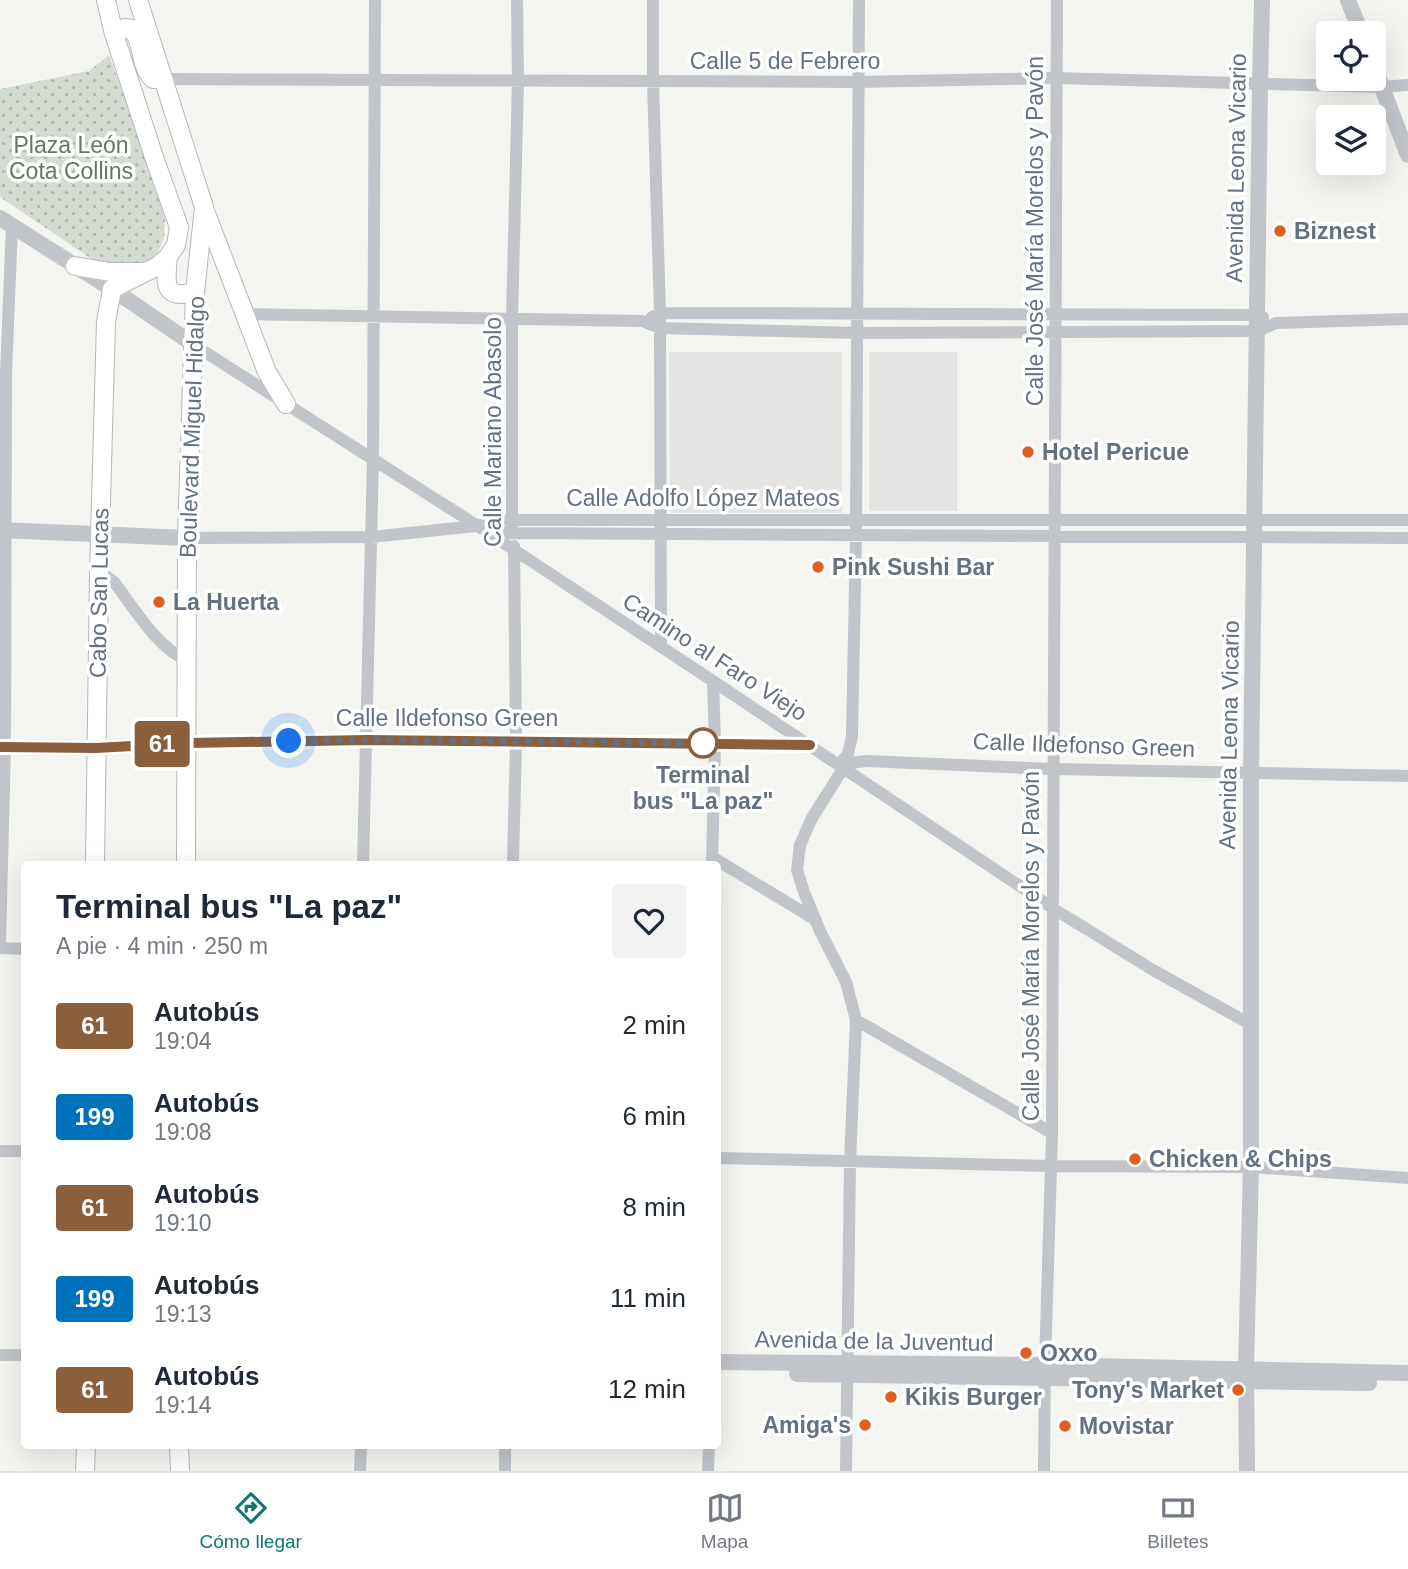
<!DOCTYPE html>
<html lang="es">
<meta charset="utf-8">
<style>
:root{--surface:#fff;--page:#f2f2f3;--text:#1f2937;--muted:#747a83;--line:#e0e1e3;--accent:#0f766e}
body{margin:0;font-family:Helvetica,sans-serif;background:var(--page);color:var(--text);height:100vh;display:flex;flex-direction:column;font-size:26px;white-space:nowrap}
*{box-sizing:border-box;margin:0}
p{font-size:23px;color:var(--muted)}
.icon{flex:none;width:38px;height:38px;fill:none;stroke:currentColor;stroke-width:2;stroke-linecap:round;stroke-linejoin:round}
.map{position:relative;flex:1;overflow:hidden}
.sheet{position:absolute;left:21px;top:861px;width:700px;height:588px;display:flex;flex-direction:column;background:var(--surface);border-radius:7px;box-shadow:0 7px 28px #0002}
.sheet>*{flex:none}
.badge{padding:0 14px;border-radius:5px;font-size:24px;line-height:46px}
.controls{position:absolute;left:1316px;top:21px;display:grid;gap:14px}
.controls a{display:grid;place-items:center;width:70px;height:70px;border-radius:7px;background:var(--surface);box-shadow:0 7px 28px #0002;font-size:35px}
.you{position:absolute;width:35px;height:35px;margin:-18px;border:5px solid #fff;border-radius:50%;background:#1a73e8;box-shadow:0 0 0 10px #1a73e833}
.map>.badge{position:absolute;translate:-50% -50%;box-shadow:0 0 0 4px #fff}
.round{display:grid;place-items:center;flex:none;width:74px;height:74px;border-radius:7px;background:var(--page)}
.headline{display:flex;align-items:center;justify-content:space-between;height:119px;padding:0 35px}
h1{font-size:33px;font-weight:600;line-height:52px}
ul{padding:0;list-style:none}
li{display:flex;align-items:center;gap:21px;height:91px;padding:0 35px}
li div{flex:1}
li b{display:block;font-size:26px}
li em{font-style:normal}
li .badge{min-width:77px;font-weight:700;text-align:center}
.dock{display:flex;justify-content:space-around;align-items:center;height:98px;border-top:2px solid var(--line);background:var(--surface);font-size:19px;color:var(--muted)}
.dock a{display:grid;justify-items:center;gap:4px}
.dock .on{color:var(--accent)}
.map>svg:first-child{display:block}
.built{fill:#e4e5e3}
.grass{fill:url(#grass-dots)}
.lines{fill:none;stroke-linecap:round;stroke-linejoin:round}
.secondary-casing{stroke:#b4b8bc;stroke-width:20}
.minor{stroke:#c1c4c8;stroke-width:12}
.tertiary{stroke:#c1c4c8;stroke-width:16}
.secondary{stroke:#fff;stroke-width:18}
.line-casing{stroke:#fff;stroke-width:16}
.line{stroke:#8b5e3c;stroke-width:10}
.walk{stroke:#637181;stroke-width:7;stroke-dasharray:0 12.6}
.poi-dot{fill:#e25d21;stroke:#fff;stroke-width:2.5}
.stop-dot{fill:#fff;stroke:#8b5e3c;stroke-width:3.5}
.labels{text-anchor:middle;stroke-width:7;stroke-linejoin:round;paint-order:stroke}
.street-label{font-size:23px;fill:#637181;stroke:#fff}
.park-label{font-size:23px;fill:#647862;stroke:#fff}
.poi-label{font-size:23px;font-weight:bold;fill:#637181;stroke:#fff;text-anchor:start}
.stop-label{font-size:23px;font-weight:bold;fill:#637181;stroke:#fff}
</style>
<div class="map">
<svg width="1408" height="1471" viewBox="0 0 1408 1471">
<defs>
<pattern id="grass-dots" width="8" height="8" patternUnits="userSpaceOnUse" patternTransform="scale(1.75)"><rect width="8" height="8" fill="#d4dbd1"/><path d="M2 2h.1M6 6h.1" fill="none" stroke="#b0b6af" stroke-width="1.8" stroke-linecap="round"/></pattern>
</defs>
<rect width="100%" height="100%" fill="#f4f4f0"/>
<path class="built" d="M 669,352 L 842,352 L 842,513 L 670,513 Z
M 869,352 L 957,352 L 957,511 L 869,511 Z"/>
<path class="grass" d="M 109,55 L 149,164 L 165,219 L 164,238 L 154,262 L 135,271 L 99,264 L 0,197 L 0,89 L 89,71 Z"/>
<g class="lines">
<defs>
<path id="secondary" d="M 138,0 L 204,207 L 195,292 L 187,538 L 186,864
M 114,34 L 125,28 L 132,29 C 145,45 138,63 153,79 L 162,79
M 205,211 L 267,372 L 286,404
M 168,257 C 166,281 161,301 195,292
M 75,266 L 110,272 L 142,272
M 95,864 L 99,573 L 106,322 L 112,289 L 158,266 L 168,257 L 176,245 L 179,227 L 155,160 L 114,34 L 106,0
M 179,1446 L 180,1471
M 85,1471 L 86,1446"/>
</defs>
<use href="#secondary" class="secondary-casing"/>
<path class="minor" d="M 653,0 L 653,82 L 660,313 L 661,647
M 162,79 L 858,82 L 1057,78 L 1381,87 L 1408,85
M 246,314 L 642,321 L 660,328 L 857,333 L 1258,331 L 1276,323 L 1408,319
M 652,317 L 660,313 L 1257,315 L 1263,317
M 194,345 L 487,532 L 713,681 L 1054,909 L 1153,970 L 1250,1024
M 512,528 L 512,319 L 518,81 L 517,0
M 487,533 L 1408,538
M 187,538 L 371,537 L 476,526 L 512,520 L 1408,520
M 99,573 L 106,576 L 114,582 C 135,609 156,647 188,661
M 187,743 L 366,740 L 810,745
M 840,764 L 848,754 L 852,736 L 856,535 L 859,0
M 712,857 L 816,920
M 363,864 L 373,460 L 375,0
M 513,864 L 516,741 L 514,546
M 712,864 L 715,743 L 713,681
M 0,942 L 5,747 L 6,374 L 12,225
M 0,948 L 24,949
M 856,1020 L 1052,1133
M 0,1151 L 24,1151
M 718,1158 L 1051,1166 L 1251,1167 L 1408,1178
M 0,1355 L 24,1355
M 360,1471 L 361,1446
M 505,1471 L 505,1446
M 708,1471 L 709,1446
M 846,1471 L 850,1161 L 856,1020 L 846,982 L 820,931 L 804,892 L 797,870 L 800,845 L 812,818 L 844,767 L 851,763 L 866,761 L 1052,769 L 1408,776
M 1044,1471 L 1045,1365 L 1052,1133 L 1057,0"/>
<path class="tertiary" d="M 1348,0 L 1361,33
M 1374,67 L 1408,155
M 0,218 L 112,289 L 194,345
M 0,530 L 187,538
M 0,747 L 96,748 L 187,743
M 718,1362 L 1045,1365 L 1408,1373
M 797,1374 L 1369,1383
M 1247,1471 L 1246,1369 L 1251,1167 L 1251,773 L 1260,83 L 1262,0"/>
<use href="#secondary" class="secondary"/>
</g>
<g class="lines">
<defs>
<path id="line" d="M 0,747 L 96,748 L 187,743 L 366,740 L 810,745"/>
</defs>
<use href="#line" class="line-casing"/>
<use href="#line" class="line"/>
<path class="walk" d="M 289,741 L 366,740 L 715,743 L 703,743"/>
</g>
<g class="poi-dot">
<circle cx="1280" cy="231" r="7"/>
<circle cx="1028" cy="452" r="7"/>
<circle cx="818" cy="567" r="7"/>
<circle cx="159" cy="602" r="7"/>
<circle cx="1135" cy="1159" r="7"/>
<circle cx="1026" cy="1353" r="7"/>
<circle cx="1238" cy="1390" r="7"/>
<circle cx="891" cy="1397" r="7"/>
<circle cx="865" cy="1425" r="7"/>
<circle cx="1065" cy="1426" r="7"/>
</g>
<circle class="stop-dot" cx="703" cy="743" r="14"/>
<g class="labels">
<g class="street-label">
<text x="785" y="69">Calle 5 de Febrero</text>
<text transform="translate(1236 168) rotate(-89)" y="8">Avenida Leona Vicario</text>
<text transform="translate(1035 231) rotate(-90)" y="8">Calle José María Morelos y Pavón</text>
<text transform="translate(192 427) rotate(-88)" y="8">Boulevard Miguel Hidalgo</text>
<text transform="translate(493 432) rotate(-90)" y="8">Calle Mariano Abasolo</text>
<text x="703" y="506">Calle Adolfo López Mateos</text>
<text transform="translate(99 593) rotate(-89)" y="8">Cabo San Lucas</text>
<text transform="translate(715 657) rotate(33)" y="8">Camino al Faro Viejo</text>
<text x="447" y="726">Calle Ildefonso Green</text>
<text transform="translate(1229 735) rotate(-89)" y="8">Avenida Leona Vicario</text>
<text transform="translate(1084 745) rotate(2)" y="8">Calle Ildefonso Green</text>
<text transform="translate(1031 946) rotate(-90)" y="8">Calle José María Morelos y Pavón</text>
<text transform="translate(874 1341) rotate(1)" y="8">Avenida de la Juventud</text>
</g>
<g class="park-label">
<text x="71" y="153">Plaza León<tspan x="71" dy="26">Cota Collins</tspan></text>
</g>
<g class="poi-label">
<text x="1294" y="239">Biznest</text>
<text x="1042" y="460">Hotel Pericue</text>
<text x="832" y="575">Pink Sushi Bar</text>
<text x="173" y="610">La Huerta</text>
<text x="1149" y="1167">Chicken &amp; Chips</text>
<text x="1040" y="1361">Oxxo</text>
<text x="1224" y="1398" text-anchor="end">Tony's Market</text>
<text x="905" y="1405">Kikis Burger</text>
<text x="851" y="1433" text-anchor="end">Amiga's</text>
<text x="1079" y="1434">Movistar</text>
</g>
<g class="stop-label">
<text x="703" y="783">Terminal<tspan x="703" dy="26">bus "La paz"</tspan></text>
</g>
</g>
</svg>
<div class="controls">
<a><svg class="icon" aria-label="locate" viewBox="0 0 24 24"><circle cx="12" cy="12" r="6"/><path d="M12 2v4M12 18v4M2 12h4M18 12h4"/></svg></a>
<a><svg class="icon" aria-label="layers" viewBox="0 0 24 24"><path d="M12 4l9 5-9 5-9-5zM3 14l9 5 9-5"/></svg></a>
</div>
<div class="you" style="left:289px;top:741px"></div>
<b class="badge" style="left:162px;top:744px;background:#8b5e3c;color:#fff">61</b>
<section class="sheet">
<div class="headline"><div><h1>Terminal bus &quot;La paz&quot;</h1><p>A pie · 4 min · 250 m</p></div><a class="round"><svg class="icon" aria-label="heart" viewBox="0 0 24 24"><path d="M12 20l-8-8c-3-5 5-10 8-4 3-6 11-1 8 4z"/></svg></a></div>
<ul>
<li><span class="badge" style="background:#8b5e3c;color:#fff">61</span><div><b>Autobús</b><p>19:04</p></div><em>2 min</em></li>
<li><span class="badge" style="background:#0072bc;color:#fff">199</span><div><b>Autobús</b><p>19:08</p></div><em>6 min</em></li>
<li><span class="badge" style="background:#8b5e3c;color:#fff">61</span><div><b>Autobús</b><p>19:10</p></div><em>8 min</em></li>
<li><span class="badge" style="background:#0072bc;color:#fff">199</span><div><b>Autobús</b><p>19:13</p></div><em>11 min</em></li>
<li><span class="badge" style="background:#8b5e3c;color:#fff">61</span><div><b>Autobús</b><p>19:14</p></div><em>12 min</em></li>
</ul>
</section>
</div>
<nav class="dock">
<a class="on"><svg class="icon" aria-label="directions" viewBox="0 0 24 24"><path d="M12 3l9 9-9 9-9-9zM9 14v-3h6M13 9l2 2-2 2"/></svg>Cómo llegar</a>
<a><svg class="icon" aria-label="map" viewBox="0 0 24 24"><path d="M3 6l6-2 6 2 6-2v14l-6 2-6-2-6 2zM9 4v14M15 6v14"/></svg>Mapa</a>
<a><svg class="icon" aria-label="tickets" viewBox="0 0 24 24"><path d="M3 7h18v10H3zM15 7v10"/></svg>Billetes</a>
</nav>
